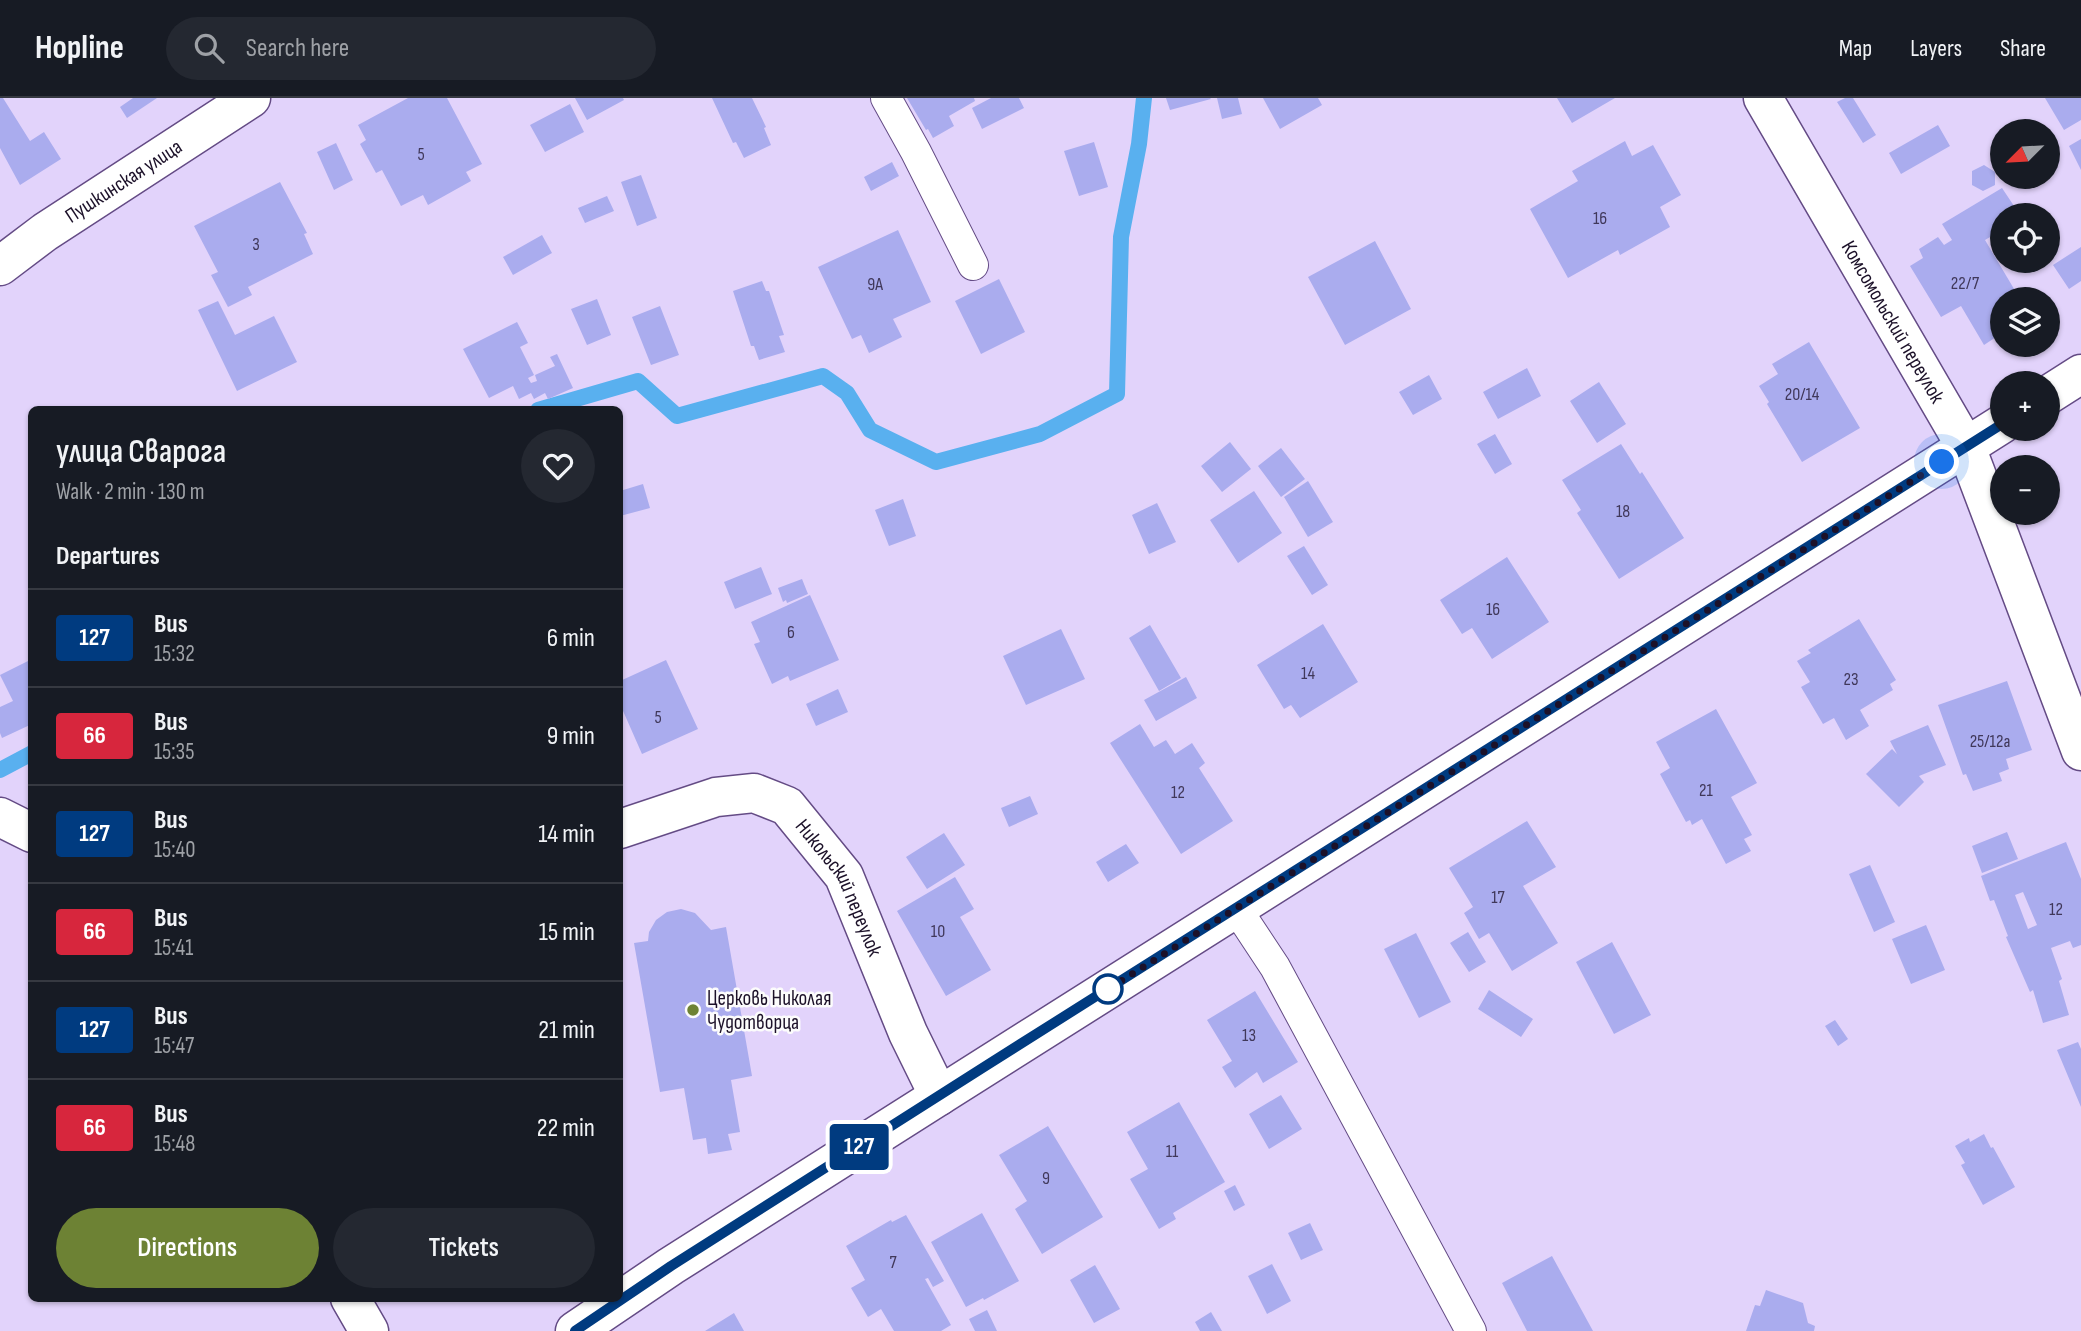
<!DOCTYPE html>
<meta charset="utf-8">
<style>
:root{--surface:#171b24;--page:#242831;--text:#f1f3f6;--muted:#9ea1a6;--line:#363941;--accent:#6d8234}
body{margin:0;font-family:"Sofia Sans Condensed",sans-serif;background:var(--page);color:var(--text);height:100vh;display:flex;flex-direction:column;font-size:26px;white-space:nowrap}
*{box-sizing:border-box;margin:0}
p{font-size:23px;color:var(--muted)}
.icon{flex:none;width:38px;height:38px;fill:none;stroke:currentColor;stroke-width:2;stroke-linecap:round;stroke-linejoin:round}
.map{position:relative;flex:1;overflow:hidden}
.panel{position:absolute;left:28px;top:308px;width:595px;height:896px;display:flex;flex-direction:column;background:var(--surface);border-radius:10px;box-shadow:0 2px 5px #0004}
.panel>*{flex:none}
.badge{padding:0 14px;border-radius:5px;font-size:24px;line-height:46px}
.needle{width:46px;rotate:246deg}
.fabs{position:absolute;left:1990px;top:21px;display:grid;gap:14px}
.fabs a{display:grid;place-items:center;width:70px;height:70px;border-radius:50%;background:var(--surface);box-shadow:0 2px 5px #0004;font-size:35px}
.you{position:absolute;width:35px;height:35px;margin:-18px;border:5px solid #fff;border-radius:50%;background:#1a73e8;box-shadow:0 0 0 10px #1a73e833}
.map>.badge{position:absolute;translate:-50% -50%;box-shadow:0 0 0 4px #fff}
h2{padding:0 28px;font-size:26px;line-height:63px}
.round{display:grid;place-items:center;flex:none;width:74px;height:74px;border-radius:37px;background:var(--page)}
.headline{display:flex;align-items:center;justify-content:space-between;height:119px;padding:0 28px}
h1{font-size:33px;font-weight:600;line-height:52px}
.primary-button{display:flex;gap:14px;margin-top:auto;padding:14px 28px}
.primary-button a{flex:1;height:80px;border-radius:42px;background:var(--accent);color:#fff;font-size:28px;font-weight:600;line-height:80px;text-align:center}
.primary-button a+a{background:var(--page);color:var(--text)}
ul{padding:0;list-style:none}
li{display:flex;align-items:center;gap:21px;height:98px;padding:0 28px;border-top:2px solid var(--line)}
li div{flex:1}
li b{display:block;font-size:26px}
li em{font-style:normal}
li .badge{min-width:77px;font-weight:700;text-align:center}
header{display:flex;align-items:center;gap:42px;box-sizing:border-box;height:98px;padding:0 35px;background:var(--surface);border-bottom:2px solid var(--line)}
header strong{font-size:33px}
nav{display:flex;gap:38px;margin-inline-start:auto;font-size:24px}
.search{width:490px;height:63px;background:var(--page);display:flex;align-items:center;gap:18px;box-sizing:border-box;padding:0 24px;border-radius:38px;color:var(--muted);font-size:26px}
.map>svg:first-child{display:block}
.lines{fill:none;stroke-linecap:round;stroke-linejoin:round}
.stream{stroke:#59b0ef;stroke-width:16}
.building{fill:#aaacee;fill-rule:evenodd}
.service-casing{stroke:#644b85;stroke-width:32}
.minor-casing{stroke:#644b85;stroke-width:41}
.primary-casing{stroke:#644b85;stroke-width:41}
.service{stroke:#fff;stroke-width:30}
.minor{stroke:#fff;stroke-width:38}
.primary{stroke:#fff;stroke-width:38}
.line-casing{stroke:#fff;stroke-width:16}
.line{stroke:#003b80;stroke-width:10}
.walk{stroke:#1c1129;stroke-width:7;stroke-dasharray:0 12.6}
.stop-dot{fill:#fff;stroke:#003b80;stroke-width:3.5}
.poi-dot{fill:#6d8234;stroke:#fcfcfc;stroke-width:2.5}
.labels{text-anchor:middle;stroke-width:5;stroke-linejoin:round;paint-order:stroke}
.number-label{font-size:18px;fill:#40385a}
.street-label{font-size:21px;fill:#1c1129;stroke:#fcfcfc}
.poi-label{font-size:21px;fill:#1c1129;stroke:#fcfcfc;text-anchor:start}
</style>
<header>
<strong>Hopline</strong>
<div class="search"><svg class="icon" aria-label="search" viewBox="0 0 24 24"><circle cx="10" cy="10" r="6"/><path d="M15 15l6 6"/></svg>Search here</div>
<nav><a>Map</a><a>Layers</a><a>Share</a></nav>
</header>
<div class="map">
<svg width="2081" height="1233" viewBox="0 0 2081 1233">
<rect width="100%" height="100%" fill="#e2d3fb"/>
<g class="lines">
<path class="stream" d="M 538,312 L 638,283 L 677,318 L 823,278 L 847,295 L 870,332 L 936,364 L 1040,336 L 1117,296 L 1121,139 L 1139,46 L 1144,0
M 0,672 L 32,655"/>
</g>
<path class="building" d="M 0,0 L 3,0 L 30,43 L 44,34 L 61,61 L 20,87 L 0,50 Z
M 133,0 L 157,0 L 127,20 L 120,9 Z
M 408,0 L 447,0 L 482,66 L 466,74 L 471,83 L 428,107 L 423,97 L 401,108 L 382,72 L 376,75 L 360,46 L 366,42 L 358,27 Z
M 575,0 L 623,0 L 624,2 L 587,22 Z
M 712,0 L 752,0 L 766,29 L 764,30 L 771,47 L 744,60 L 736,44 L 733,45 Z
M 907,0 L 974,0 L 975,3 L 949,18 L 954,28 L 933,40 L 928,31 L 926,32 Z
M 991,0 L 1019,0 L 1024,10 L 982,31 L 972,10 Z
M 1166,0 L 1210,0 L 1211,1 L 1170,12 Z
M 1217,0 L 1238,0 L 1242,16 L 1222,21 Z
M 1263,0 L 1318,0 L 1322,7 L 1280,31 Z
M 1557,0 L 1615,0 L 1572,25 Z
M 1845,0 L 1853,0 L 1876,37 L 1863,45 L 1837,4 Z
M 2045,0 L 2081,0 L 2081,22 L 2064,32 Z
M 570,6 L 584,34 L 545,54 L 530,27 Z
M 1938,27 L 1950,48 L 1901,76 L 1889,55 Z
M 2081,41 L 2081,72 L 2069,48 Z
M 1625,43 L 1632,58 L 1653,47 L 1681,97 L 1660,109 L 1670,129 L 1620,157 L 1618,152 L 1568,180 L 1530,111 L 1578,83 L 1572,73 Z
M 1094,44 L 1108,89 L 1079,98 L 1064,53 Z
M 336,45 L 353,82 L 334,92 L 317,54 Z
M 892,64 L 899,78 L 871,93 L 864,79 Z
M 1984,67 L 1995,74 L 1995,87 L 1983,93 L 1972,87 L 1972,73 Z
M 641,77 L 657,120 L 637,128 L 621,84 Z
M 280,84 L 307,135 L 304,136 L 313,156 L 248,189 L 252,197 L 228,209 L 211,177 L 218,174 L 194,128 Z
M 2002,90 L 2020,117 L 2002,117 L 2002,132 L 1985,142 L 2020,201 L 2002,201 L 2002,235 L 1984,247 L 1961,208 L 1941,219 L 1910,168 L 1923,160 L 1919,151 L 1938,139 L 1944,147 L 1952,142 L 1942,126 Z
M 607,98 L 614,113 L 585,125 L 578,110 Z
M 898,132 L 931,204 L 893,221 L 902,239 L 869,255 L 861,237 L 852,241 L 818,169 Z
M 542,137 L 552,155 L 513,177 L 503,159 Z
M 1375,143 L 1411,211 L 1345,247 L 1308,179 Z
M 2081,149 L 2081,183 L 2069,191 L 2053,167 Z
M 999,181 L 1025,234 L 981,256 L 955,203 Z
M 762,183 L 766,193 L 769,193 L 784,237 L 779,238 L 785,254 L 759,262 L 754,248 L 751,248 L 733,193 Z
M 597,201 L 611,237 L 587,247 L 571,211 Z
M 218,203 L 235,237 L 274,218 L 297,264 L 237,293 L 198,212 Z
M 660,208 L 679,257 L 651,267 L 632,219 Z
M 517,224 L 528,245 L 520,249 L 534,277 L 528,280 L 531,285 L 537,283 L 535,277 L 555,268 L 550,259 L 557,256 L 573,290 L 548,301 L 545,295 L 534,301 L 531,295 L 519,301 L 513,288 L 489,300 L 463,251 Z
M 1809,244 L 1860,330 L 1802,364 L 1767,306 L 1769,304 L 1759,288 L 1778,276 L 1772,266 Z
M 1527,270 L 1541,298 L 1498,321 L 1483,294 Z
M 1429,277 L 1442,301 L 1413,317 L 1399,294 Z
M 1599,284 L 1626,326 L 1597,345 L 1570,303 Z
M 1495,336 L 1512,366 L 1495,376 L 1477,346 Z
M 1230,344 L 1251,371 L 1222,394 L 1201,368 Z
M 1621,346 L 1640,376 L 1642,374 L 1684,440 L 1619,481 L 1577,415 L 1581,412 L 1562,382 Z
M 1281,350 L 1305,381 L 1281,399 L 1258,368 Z
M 1308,383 L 1333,424 L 1308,439 L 1284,399 Z
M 643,386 L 650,410 L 620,418 L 620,393 Z
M 1254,393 L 1282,435 L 1238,465 L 1210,422 Z
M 903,401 L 916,438 L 889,448 L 875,412 Z
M 1157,405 L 1176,444 L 1149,456 L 1132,417 Z
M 1304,448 L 1328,487 L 1312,497 L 1287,458 Z
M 1507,459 L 1549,524 L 1492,561 L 1472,530 L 1462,536 L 1440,502 Z
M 761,469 L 772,496 L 735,511 L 724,484 Z
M 802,481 L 808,496 L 787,505 L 786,502 L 783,504 L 778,490 Z
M 810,497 L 839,562 L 790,583 L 788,578 L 772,586 L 754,546 L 760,544 L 751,524 Z
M 1859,521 L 1896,582 L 1890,586 L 1893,592 L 1860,612 L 1869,628 L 1846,642 L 1834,620 L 1823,626 L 1801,589 L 1810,584 L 1797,563 L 1811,555 L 1808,552 Z
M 1323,526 L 1358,584 L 1300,620 L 1291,607 L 1284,611 L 1257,567 Z
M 1150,527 L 1181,580 L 1159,593 L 1129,540 Z
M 1061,531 L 1085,581 L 1026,607 L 1003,558 Z
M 32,561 L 32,626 L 2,640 L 0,635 L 0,609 L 13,603 L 0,577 Z
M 666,562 L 698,631 L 642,656 L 620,606 L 620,583 Z
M 1186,579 L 1197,600 L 1156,623 L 1144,602 Z
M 2007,583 L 2032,652 L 2006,661 L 2009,671 L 1999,675 L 2002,683 L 1973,693 L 1966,676 L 1963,677 L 1938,607 Z
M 838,591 L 848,614 L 816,628 L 806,606 Z
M 1716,611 L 1757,685 L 1731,699 L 1752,737 L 1744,741 L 1751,753 L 1726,766 L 1702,721 L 1692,727 L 1690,722 L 1686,724 L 1660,676 L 1670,670 L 1656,644 Z
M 1140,626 L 1154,649 L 1166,642 L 1175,656 L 1192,645 L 1205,665 L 1199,670 L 1233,723 L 1181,756 L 1110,645 Z
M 1928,627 L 1946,667 L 1919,678 L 1924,684 L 1899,709 L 1866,676 L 1892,651 L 1897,656 L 1890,643 Z
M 1030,698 L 1038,716 L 1009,729 L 1001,710 Z
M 1527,723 L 1556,769 L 1523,788 L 1558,845 L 1512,873 L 1489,835 L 1479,841 L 1464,815 L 1473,809 L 1449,770 Z
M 2007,734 L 2018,761 L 1982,775 L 1972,748 Z
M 944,735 L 965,767 L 927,791 L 906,759 Z
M 2066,744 L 2081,781 L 2081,847 L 2073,850 L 2070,843 L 2051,850 L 2062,881 L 2059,883 L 2069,917 L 2043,925 L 2033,892 L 2030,894 L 2006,839 L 2008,838 L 1994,802 L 1990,803 L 1981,778 ZM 2023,794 L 2037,827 L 2028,831 L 2015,797 Z
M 1126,746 L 1139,765 L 1108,784 L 1096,764 Z
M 1870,767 L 1895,824 L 1874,834 L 1849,776 Z
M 955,779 L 974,811 L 960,819 L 991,872 L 946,898 L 897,813 Z
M 681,811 L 695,815 L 711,832 L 726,829 L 752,978 L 731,982 L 740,1034 L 728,1036 L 732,1052 L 708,1056 L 706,1040 L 693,1042 L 684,990 L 660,994 L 634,845 L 648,843 L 649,834 L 656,822 L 667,814 Z
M 1926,827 L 1945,872 L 1911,886 L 1892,841 Z
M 1468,834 L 1486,864 L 1469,874 L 1450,845 Z
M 1416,835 L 1451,904 L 1419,920 L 1384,851 Z
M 1612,844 L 1651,917 L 1614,936 L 1576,864 Z
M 1489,892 L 1533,921 L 1521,939 L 1478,911 Z
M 1255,893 L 1298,964 L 1263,985 L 1257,974 L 1235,990 L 1222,969 L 1232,963 L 1207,922 Z
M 1835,922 L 1848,941 L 1838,948 L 1825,928 Z
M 2078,944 L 2081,951 L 2081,1009 L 2057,952 Z
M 1281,997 L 1302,1031 L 1269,1051 L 1249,1016 Z
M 1179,1004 L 1225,1084 L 1173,1115 L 1176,1121 L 1159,1131 L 1130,1081 L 1148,1071 L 1127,1034 Z
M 1048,1028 L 1103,1119 L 1042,1156 L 1015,1111 L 1027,1103 L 999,1057 Z
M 1984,1036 L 1991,1050 L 1993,1049 L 2015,1089 L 1983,1107 L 1961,1067 L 1965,1065 L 1955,1048 L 1969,1040 L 1970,1044 Z
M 1235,1087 L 1245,1107 L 1234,1113 L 1224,1093 Z
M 982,1115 L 1019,1183 L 984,1202 L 983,1200 L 966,1209 L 931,1144 Z
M 906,1117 L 944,1183 L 933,1189 L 928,1180 L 925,1181 L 951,1227 L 941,1233 L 894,1233 L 881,1211 L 868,1219 L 851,1190 L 865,1182 L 846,1148 L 891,1122 L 892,1124 Z
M 1310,1125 L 1323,1152 L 1301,1162 L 1288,1135 Z
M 1552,1158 L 1593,1233 L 1527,1233 L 1502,1185 Z
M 1272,1166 L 1291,1203 L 1267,1216 L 1248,1178 Z
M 1095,1167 L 1120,1211 L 1094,1225 L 1070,1182 Z
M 1766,1192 L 1803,1205 L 1808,1225 L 1815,1228 L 1814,1233 L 1746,1233 L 1755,1207 L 1760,1208 Z
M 987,1212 L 997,1233 L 975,1233 L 969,1221 Z
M 1211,1214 L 1222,1233 L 1200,1233 L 1195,1224 Z
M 734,1215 L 744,1233 L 705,1233 Z"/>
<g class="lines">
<defs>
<path id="service" d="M 886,0 L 916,54 L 973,167
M 1236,810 L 1275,869 L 1471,1233"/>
<g id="minor">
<path id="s1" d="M 1763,0 L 1966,349 L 2081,653"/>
<path id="s2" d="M 0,168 L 45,134 L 251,0"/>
<path d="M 0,719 L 32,735"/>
<path id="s3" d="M 620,731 L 716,699 L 754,695 L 787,708 L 844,778 L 908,935 L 939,998"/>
<path d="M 350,1200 L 369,1233"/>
</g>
<path id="primary" d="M 2048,297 L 2081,276
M 575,1233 L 671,1168 L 939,998 L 2002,326"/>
</defs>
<use href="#service" class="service-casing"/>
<use href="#minor" class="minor-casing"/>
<use href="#primary" class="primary-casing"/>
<use href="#service" class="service"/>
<use href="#minor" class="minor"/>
<use href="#primary" class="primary"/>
</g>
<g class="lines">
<defs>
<path id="line" d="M 575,1233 L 671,1168 L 984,969 L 2002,326"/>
</defs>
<use href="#line" class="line-casing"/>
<use href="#line" class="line"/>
<path class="walk" d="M 1108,891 L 1099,897 L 1942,364"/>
</g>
<circle class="stop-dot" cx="1108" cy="891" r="14"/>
<circle class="poi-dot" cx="693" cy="912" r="7"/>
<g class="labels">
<g class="number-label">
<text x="421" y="62">5</text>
<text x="1600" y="126">16</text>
<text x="256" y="152">3</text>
<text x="1965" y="191">22/7</text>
<text x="875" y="192">9А</text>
<text x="1802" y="302">20/14</text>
<text x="1623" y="419">18</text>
<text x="1493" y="517">16</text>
<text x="791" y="540">6</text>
<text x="1308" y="581">14</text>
<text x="1851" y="587">23</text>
<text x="658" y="625">5</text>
<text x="1990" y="649">25/12а</text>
<text x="1706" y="698">21</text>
<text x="1178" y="700">12</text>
<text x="1498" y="805">17</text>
<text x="2056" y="817">12</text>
<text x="938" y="839">10</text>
<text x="1249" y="943">13</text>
<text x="1172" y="1059">11</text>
<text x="1046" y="1086">9</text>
<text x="893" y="1170">7</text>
</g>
<g class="street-label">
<text dy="7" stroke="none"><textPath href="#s2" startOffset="150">Пушкинская улица</textPath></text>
<text dy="7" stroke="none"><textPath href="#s1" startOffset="259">Комсомольский переулок</textPath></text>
<text dy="7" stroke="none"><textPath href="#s3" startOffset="273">Никольский переулок</textPath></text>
</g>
<g class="poi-label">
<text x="707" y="907">Церковь Николая<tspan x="707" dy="24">Чудотворца</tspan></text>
</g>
</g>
</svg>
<div class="fabs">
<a><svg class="needle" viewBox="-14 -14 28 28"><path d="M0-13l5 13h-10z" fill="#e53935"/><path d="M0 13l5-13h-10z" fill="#9ea1a6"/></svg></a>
<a><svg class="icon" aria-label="locate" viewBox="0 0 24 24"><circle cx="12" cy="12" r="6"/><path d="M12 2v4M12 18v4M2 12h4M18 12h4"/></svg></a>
<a><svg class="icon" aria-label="layers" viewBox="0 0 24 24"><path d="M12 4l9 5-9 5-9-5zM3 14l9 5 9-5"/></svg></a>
<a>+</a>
<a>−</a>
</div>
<div class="you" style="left:1942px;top:364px"></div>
<b class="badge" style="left:859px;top:1049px;background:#003b80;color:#fff">127</b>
<section class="panel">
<div class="headline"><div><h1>улица Сварога</h1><p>Walk · 2 min · 130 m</p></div><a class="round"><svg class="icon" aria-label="heart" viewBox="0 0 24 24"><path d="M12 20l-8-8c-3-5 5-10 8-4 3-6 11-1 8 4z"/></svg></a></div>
<h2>Departures</h2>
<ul>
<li><span class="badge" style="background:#003b80;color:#fff">127</span><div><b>Bus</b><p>15:32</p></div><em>6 min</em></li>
<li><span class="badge" style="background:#d7263d;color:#fff">66</span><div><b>Bus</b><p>15:35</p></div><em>9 min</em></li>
<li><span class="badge" style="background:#003b80;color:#fff">127</span><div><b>Bus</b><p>15:40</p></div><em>14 min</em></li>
<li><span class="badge" style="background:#d7263d;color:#fff">66</span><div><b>Bus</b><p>15:41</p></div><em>15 min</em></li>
<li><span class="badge" style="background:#003b80;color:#fff">127</span><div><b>Bus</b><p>15:47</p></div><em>21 min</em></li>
<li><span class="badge" style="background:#d7263d;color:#fff">66</span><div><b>Bus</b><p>15:48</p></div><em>22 min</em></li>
</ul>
<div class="primary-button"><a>Directions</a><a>Tickets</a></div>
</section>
</div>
